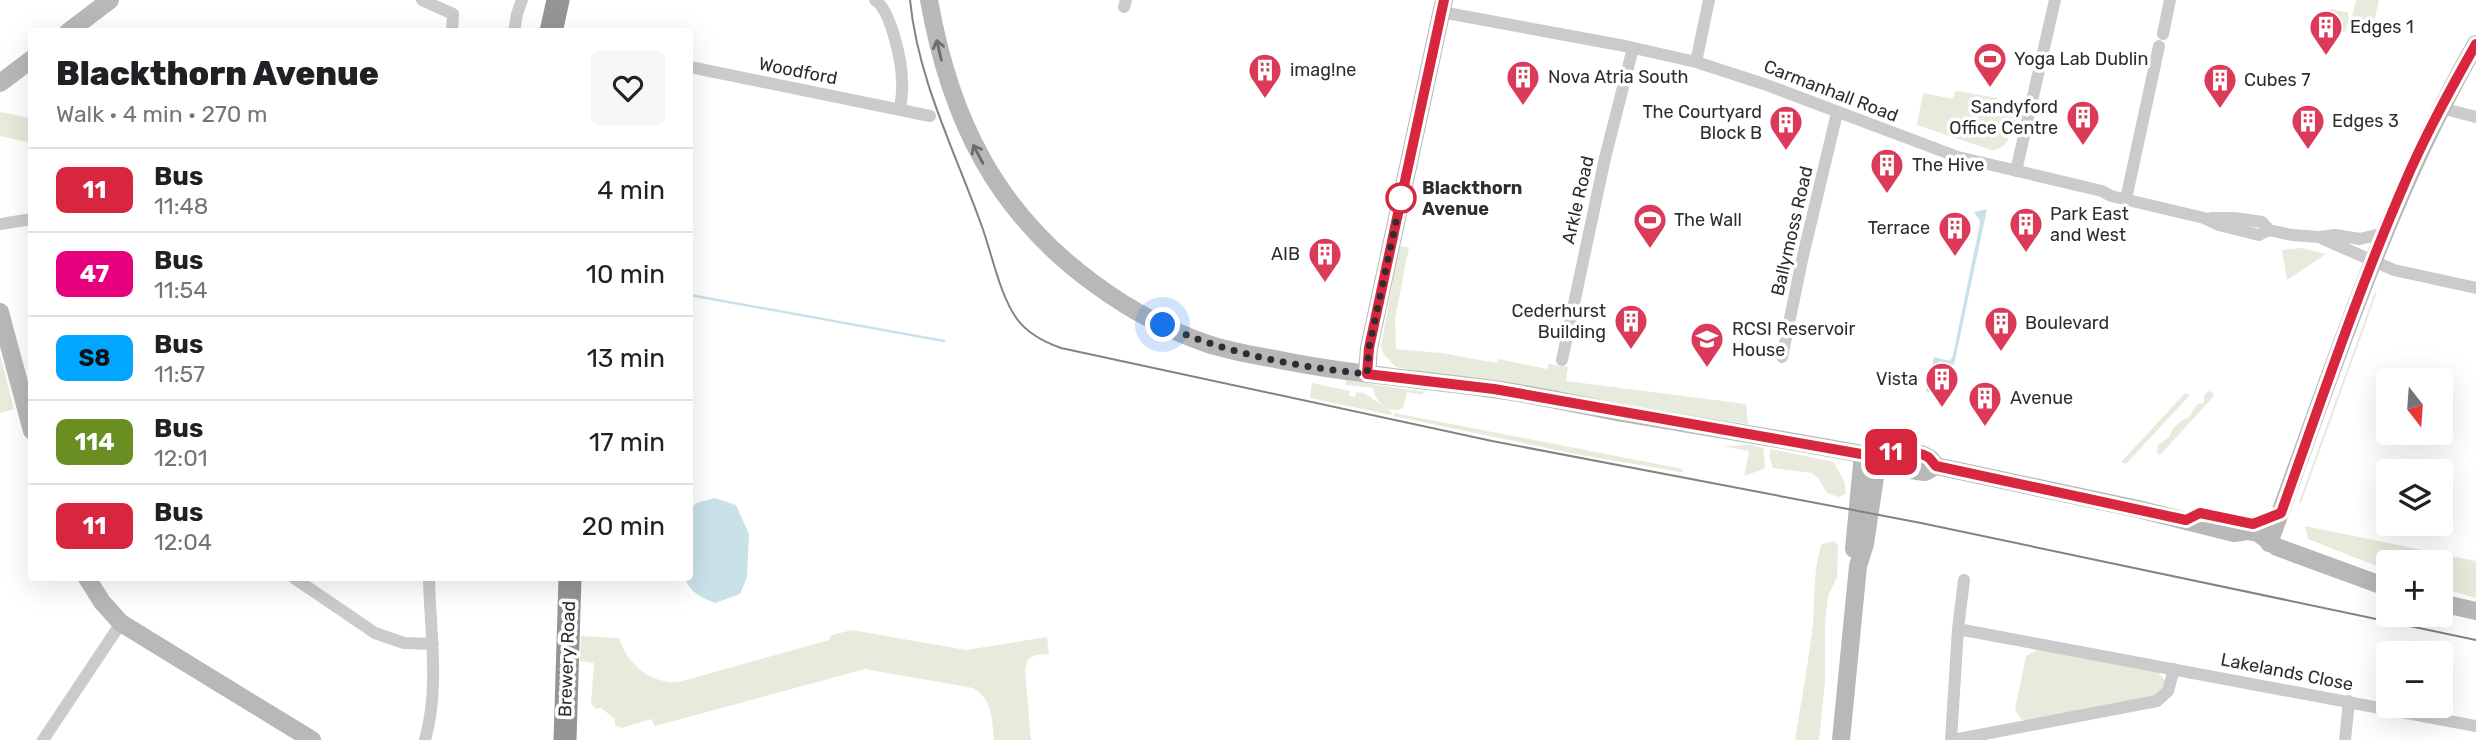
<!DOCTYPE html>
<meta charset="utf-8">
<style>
:root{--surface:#fff;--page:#f6f6f6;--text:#202124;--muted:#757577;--line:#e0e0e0}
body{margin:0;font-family:Rubik,sans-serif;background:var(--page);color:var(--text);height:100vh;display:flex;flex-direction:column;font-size:26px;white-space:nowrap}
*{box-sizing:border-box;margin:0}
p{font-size:23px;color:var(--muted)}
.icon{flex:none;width:38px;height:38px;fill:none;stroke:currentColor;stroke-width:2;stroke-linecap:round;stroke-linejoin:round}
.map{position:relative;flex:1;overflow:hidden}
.side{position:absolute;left:28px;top:28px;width:665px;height:553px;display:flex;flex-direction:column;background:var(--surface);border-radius:7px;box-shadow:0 7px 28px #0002}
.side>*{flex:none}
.badge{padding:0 14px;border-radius:10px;font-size:24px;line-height:46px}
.needle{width:46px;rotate:163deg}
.fabs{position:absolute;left:2376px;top:368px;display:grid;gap:14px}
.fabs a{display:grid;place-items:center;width:77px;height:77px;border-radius:7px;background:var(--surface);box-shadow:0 7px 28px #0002;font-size:35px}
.you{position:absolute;width:35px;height:35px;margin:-18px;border:5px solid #fff;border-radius:50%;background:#1a73e8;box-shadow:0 0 0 10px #1a73e833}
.map>.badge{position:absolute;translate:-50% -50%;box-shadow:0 0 0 4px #fff}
.round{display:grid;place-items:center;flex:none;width:74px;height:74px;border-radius:7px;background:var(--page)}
.overview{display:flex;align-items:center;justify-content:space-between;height:119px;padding:0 28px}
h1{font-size:33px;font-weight:800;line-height:52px}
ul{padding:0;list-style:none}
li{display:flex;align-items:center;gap:21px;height:84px;padding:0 28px;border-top:2px solid var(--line)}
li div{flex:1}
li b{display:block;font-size:26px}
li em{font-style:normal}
li .badge{min-width:77px;font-weight:700;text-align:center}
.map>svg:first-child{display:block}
.green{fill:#e6ebdc}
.water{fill:#c9e1e9}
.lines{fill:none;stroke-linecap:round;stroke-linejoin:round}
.stream{stroke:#c9e1e9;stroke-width:2.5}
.street{stroke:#cbcbcb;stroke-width:12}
.secondary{stroke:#b8b8b8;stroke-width:18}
.highway{stroke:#959595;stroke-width:23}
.tram{stroke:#838383;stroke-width:2}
.oneway{stroke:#6c6c6c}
.line-casing{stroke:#fff;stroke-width:16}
.line{stroke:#d7263d;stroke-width:10}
.walk{stroke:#2e2e2e;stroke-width:7;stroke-dasharray:0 12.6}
.stop-dot{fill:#fff;stroke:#d7263d;stroke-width:3.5}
.labels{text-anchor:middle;stroke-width:7;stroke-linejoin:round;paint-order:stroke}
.poi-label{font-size:18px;fill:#2e2e2e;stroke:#fff;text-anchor:start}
.street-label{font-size:18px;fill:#2e2e2e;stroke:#fff}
.stop-label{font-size:18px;font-weight:bold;fill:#2e2e2e;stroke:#fff;text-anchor:start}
</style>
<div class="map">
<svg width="2476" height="740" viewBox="0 0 2476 740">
<rect width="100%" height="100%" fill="#fff"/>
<path class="green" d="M 2356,0 L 2379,0 L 2372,30 L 2347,24 L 2345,32 L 2322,26 L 2325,14 L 2329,15 L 2331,9 L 2348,13 L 2348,17 L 2352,17 Z
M 1957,91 L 1998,98 L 1996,109 L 2017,113 C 2012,128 2010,151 1991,150 L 1917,125 L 1923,93 L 1953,99 L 1955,92 Z
M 0,112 L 31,118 L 31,143 L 0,136 Z
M 1399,246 L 1409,247 L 1395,319 L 1396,349 L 1441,353 L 1497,363 L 1498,359 L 1547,369 L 1549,364 L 1568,367 L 1566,381 L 1746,404 L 1748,424 L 1460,380 L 1396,367 L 1384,355 L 1381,347 Z
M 2302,248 L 2326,254 L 2287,280 L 2282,250 Z
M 2375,292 L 2377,292 L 2301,503 L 2299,502 Z
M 0,354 L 14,409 L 0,413 Z
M 1346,380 L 1424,392 L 1422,395 L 1407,392 L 1403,408 C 1391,415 1375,403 1373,388 L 1345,385 Z
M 1312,383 L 1350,391 L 1349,396 L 1355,397 L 1356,392 L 1364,393 L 1392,412 L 1391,415 L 1310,398 Z
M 2208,391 L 2212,392 L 2214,396 L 2160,455 L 2157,453 L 2158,445 L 2170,436 C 2171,428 2181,420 2189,417 L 2197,404 L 2204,403 L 2204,396 Z
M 2185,393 L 2190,395 L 2126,464 L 2121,462 Z
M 1395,413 L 1683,469 L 1683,472 L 1687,473 L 1581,455 L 1393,416 Z
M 1751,445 L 1763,448 L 1765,467 L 1764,469 L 1744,476 L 1749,451 L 1723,446 Z
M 1771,449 L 1834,462 C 1838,473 1848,480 1845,494 L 1839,497 L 1827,493 L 1818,478 L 1812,473 L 1773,468 L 1769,456 Z
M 2305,526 L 2476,561 L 2476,598 L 2441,588 L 2441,562 L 2389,562 L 2389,571 L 2308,539 Z
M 1834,541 L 1838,545 L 1837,577 L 1828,596 L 1825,624 L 1825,681 L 1819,740 L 1795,740 C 1801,702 1808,664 1813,625 C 1815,600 1813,566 1822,544 Z
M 852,630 L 966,650 L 1047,637 L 1049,654 L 1036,655 L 1028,659 L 1025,670 L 1031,740 L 994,740 C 992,720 993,699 973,688 L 865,669 L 655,726 L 651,719 L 622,728 L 615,725 L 615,719 L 601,708 L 596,709 L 591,704 L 594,663 L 580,661 L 581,636 L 619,638 C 628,665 650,684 679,682 L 829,640 L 832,635 Z
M 2039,649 L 2158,672 L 2165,680 L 2165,688 L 2159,695 L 2026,721 L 2021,719 L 2015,710 L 2026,656 Z"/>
<path class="water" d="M 1987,209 L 1954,365 L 1947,364 L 1931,393 L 1926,391 L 1934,357 L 1950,361 L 1953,355 L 1979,228 L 1980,221 L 1974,212 Z
M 715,498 L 736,505 L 749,534 L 747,577 L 740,594 L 715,603 C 702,598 689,592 685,578 L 690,578 L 690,509 L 696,503 Z"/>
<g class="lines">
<path class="stream" d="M 690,295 L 944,341"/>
<path class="street" d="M 422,0 L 453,14 L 452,32
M 875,0 C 891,10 902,62 902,82 C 903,91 901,100 900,109
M 1124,7 L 1126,0
M 1441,12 L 1625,46 L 1696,62 L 1764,84 L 1958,157 L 2102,191 L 2111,196 L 2204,218 L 2219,225 L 2259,235 L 2269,230
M 514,32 L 517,14 L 522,0
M 2163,34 L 2170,0
M 1696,62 L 1709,0
M 690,67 L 930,116
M 2441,108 L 2476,117
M 2016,171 L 2055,0
M 2126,199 L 2159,46
M 2211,218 L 2234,218 L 2262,222 L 2269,230 L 2292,235 L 2319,237 L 2335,235 L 2360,239 L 2384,233
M 0,224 L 32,219
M 2323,239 L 2394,270 L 2476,288
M 1782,357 L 1802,260 L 1837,113
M 1562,360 L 1605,158 L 1633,48
M 294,578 L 375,633 L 404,643 L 433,644
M 1958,629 L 2476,726
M 43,740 L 121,623
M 425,740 C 440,687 430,632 429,578
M 1951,740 L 1958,629 L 1964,580
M 1953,740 L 2157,701 L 2168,691 L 2174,669
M 2345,740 L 2349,701"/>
<path class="secondary" d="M 929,0 C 950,119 996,213 1096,285 C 1130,310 1167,330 1208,344 C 1229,351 1253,355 1275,359 C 1347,374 1420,379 1492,389 C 1538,395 1583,406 1628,414 C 1712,428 1795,441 1878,457 L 1903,469 L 1925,472 L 1936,466
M 68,32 L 110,0
M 0,83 L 32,59
M 0,312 L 32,431
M 1367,374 L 1369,348 L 1444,0
M 1878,457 C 1890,450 1917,450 1928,457 C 1932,459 1933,463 1936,466 L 2138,509 L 2234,533 L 2247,531 L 2258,533 L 2277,547 L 2389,588
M 2269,543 C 2332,373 2386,201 2476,44
M 1854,549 L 1863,454
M 87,578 L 102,602 L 121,623 L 312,740
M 2441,603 L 2476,611
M 1841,740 L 1858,566 L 1865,544 L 1878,457"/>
<path class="highway" d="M 551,32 L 558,0
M 565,740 L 570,578"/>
<path class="tram" d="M 910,0 C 918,80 954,149 981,224 C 992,253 999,294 1017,319 C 1028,334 1044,342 1061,348 L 1492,441 L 1921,523 L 2476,640"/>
</g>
<defs><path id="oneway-shaft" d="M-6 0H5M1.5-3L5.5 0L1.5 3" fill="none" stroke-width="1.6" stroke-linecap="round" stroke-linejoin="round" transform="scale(1.75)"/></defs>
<g class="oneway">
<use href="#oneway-shaft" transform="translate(939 50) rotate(-103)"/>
<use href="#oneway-shaft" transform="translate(978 154) rotate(-118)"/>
</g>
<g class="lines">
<defs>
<path id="line" d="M 1444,0 L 1369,348 L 1367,374 L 1494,389 L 1878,457 C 1890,450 1917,450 1928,457 C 1931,459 1933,463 1936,466 L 2186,520 L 2200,513 L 2253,524 L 2281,513 C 2320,404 2357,293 2403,187 C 2424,137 2450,90 2476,44"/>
</defs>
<use href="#line" class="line-casing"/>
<use href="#line" class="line"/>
<path class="walk" d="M 1163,325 C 1226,354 1298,367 1367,374 L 1369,348 L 1403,189 L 1401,198"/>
</g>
<defs>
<symbol id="building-pin" viewBox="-11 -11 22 30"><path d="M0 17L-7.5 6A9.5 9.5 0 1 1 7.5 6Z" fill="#db3a59" stroke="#fff"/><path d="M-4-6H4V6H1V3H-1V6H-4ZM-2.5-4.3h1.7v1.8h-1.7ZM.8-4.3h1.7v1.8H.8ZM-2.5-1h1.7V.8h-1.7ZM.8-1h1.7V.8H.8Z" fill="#fff"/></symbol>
<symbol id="stadium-pin" viewBox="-11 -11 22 30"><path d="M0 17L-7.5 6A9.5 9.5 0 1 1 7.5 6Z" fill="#db3a59" stroke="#fff"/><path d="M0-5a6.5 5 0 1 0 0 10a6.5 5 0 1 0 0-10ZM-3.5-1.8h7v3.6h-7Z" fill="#fff"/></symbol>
<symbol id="university-pin" viewBox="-11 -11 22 30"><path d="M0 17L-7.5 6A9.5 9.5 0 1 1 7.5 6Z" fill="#db3a59" stroke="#fff"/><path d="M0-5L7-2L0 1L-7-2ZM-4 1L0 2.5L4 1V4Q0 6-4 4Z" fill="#fff"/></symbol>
</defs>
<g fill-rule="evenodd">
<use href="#building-pin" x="2307" y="8" width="38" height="52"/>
<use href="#stadium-pin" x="1971" y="40" width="38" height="52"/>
<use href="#building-pin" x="1246" y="51" width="38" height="52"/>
<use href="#building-pin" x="1504" y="58" width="38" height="52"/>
<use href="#building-pin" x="2201" y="61" width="38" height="52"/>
<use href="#building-pin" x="2064" y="98" width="38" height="52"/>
<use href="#building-pin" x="2289" y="102" width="38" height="52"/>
<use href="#building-pin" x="1767" y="103" width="38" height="52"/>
<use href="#building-pin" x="1868" y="146" width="38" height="52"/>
<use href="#stadium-pin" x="1631" y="201" width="38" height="52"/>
<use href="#building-pin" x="2007" y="205" width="38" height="52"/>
<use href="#building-pin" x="1936" y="209" width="38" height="52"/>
<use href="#building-pin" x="1306" y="235" width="38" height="52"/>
<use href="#building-pin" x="1612" y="302" width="38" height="52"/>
<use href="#building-pin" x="1982" y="304" width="38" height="52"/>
<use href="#university-pin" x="1688" y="320" width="38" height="52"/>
<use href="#building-pin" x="1923" y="360" width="38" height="52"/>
<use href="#building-pin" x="1966" y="379" width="38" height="52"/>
</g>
<circle class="stop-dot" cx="1401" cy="198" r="14"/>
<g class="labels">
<g class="poi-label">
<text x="2350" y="33">Edges 1</text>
<text x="2014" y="65">Yoga Lab Dublin</text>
<text x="1290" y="76">imag!ne</text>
<text x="1548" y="83">Nova Atria South</text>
<text x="2244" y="86">Cubes 7</text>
<text x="2058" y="113" text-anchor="end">Sandyford<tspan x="2058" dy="21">Office Centre</tspan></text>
<text x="1762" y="118" text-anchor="end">The Courtyard<tspan x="1762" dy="21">Block B</tspan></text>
<text x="2332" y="127">Edges 3</text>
<text x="1912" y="171">The Hive</text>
<text x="2050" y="220">Park East<tspan x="2050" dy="21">and West</tspan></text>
<text x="1674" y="226">The Wall</text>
<text x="1930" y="234" text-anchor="end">Terrace</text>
<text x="1300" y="260" text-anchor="end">AIB</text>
<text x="1606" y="317" text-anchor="end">Cederhurst<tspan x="1606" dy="21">Building</tspan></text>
<text x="2025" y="329">Boulevard</text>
<text x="1732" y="335">RCSI Reservoir<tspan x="1732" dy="21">House</tspan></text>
<text x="1918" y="385" text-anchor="end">Vista</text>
<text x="2010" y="404">Avenue</text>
</g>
<g class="street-label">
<text transform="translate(798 71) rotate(11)" y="6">Woodford</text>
<text transform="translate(1831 91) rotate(21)" y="6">Carmanhall Road</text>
<text transform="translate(1578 200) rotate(-77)" y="6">Arkle Road</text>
<text transform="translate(1792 231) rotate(-77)" y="6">Ballymoss Road</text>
<text transform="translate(567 659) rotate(-88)" y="6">Brewery Road</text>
<text transform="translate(2287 672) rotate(11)" y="6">Lakelands Close</text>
</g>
<g class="stop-label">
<text x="1422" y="194">Blackthorn<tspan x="1422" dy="21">Avenue</tspan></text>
</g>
</g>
</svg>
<div class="fabs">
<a><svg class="needle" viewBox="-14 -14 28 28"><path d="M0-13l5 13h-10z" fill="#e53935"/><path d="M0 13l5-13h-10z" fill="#757577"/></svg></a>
<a><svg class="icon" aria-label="layers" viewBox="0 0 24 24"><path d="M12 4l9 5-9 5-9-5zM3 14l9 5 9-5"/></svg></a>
<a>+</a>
<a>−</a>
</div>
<div class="you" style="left:1163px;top:325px"></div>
<b class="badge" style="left:1891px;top:452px;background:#d7263d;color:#fff">11</b>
<section class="side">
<div class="overview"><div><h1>Blackthorn Avenue</h1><p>Walk · 4 min · 270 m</p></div><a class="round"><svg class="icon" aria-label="heart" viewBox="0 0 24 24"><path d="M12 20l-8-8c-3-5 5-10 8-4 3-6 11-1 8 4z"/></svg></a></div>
<ul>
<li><span class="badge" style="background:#d7263d;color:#fff">11</span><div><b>Bus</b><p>11:48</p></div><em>4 min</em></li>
<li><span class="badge" style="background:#e6007e;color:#fff">47</span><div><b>Bus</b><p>11:54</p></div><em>10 min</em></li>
<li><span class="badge" style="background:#00a6ff;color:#111">S8</span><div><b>Bus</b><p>11:57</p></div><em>13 min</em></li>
<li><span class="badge" style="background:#6b8e23;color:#fff">114</span><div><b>Bus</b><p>12:01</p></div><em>17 min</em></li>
<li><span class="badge" style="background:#d7263d;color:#fff">11</span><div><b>Bus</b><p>12:04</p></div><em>20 min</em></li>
</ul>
</section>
</div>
